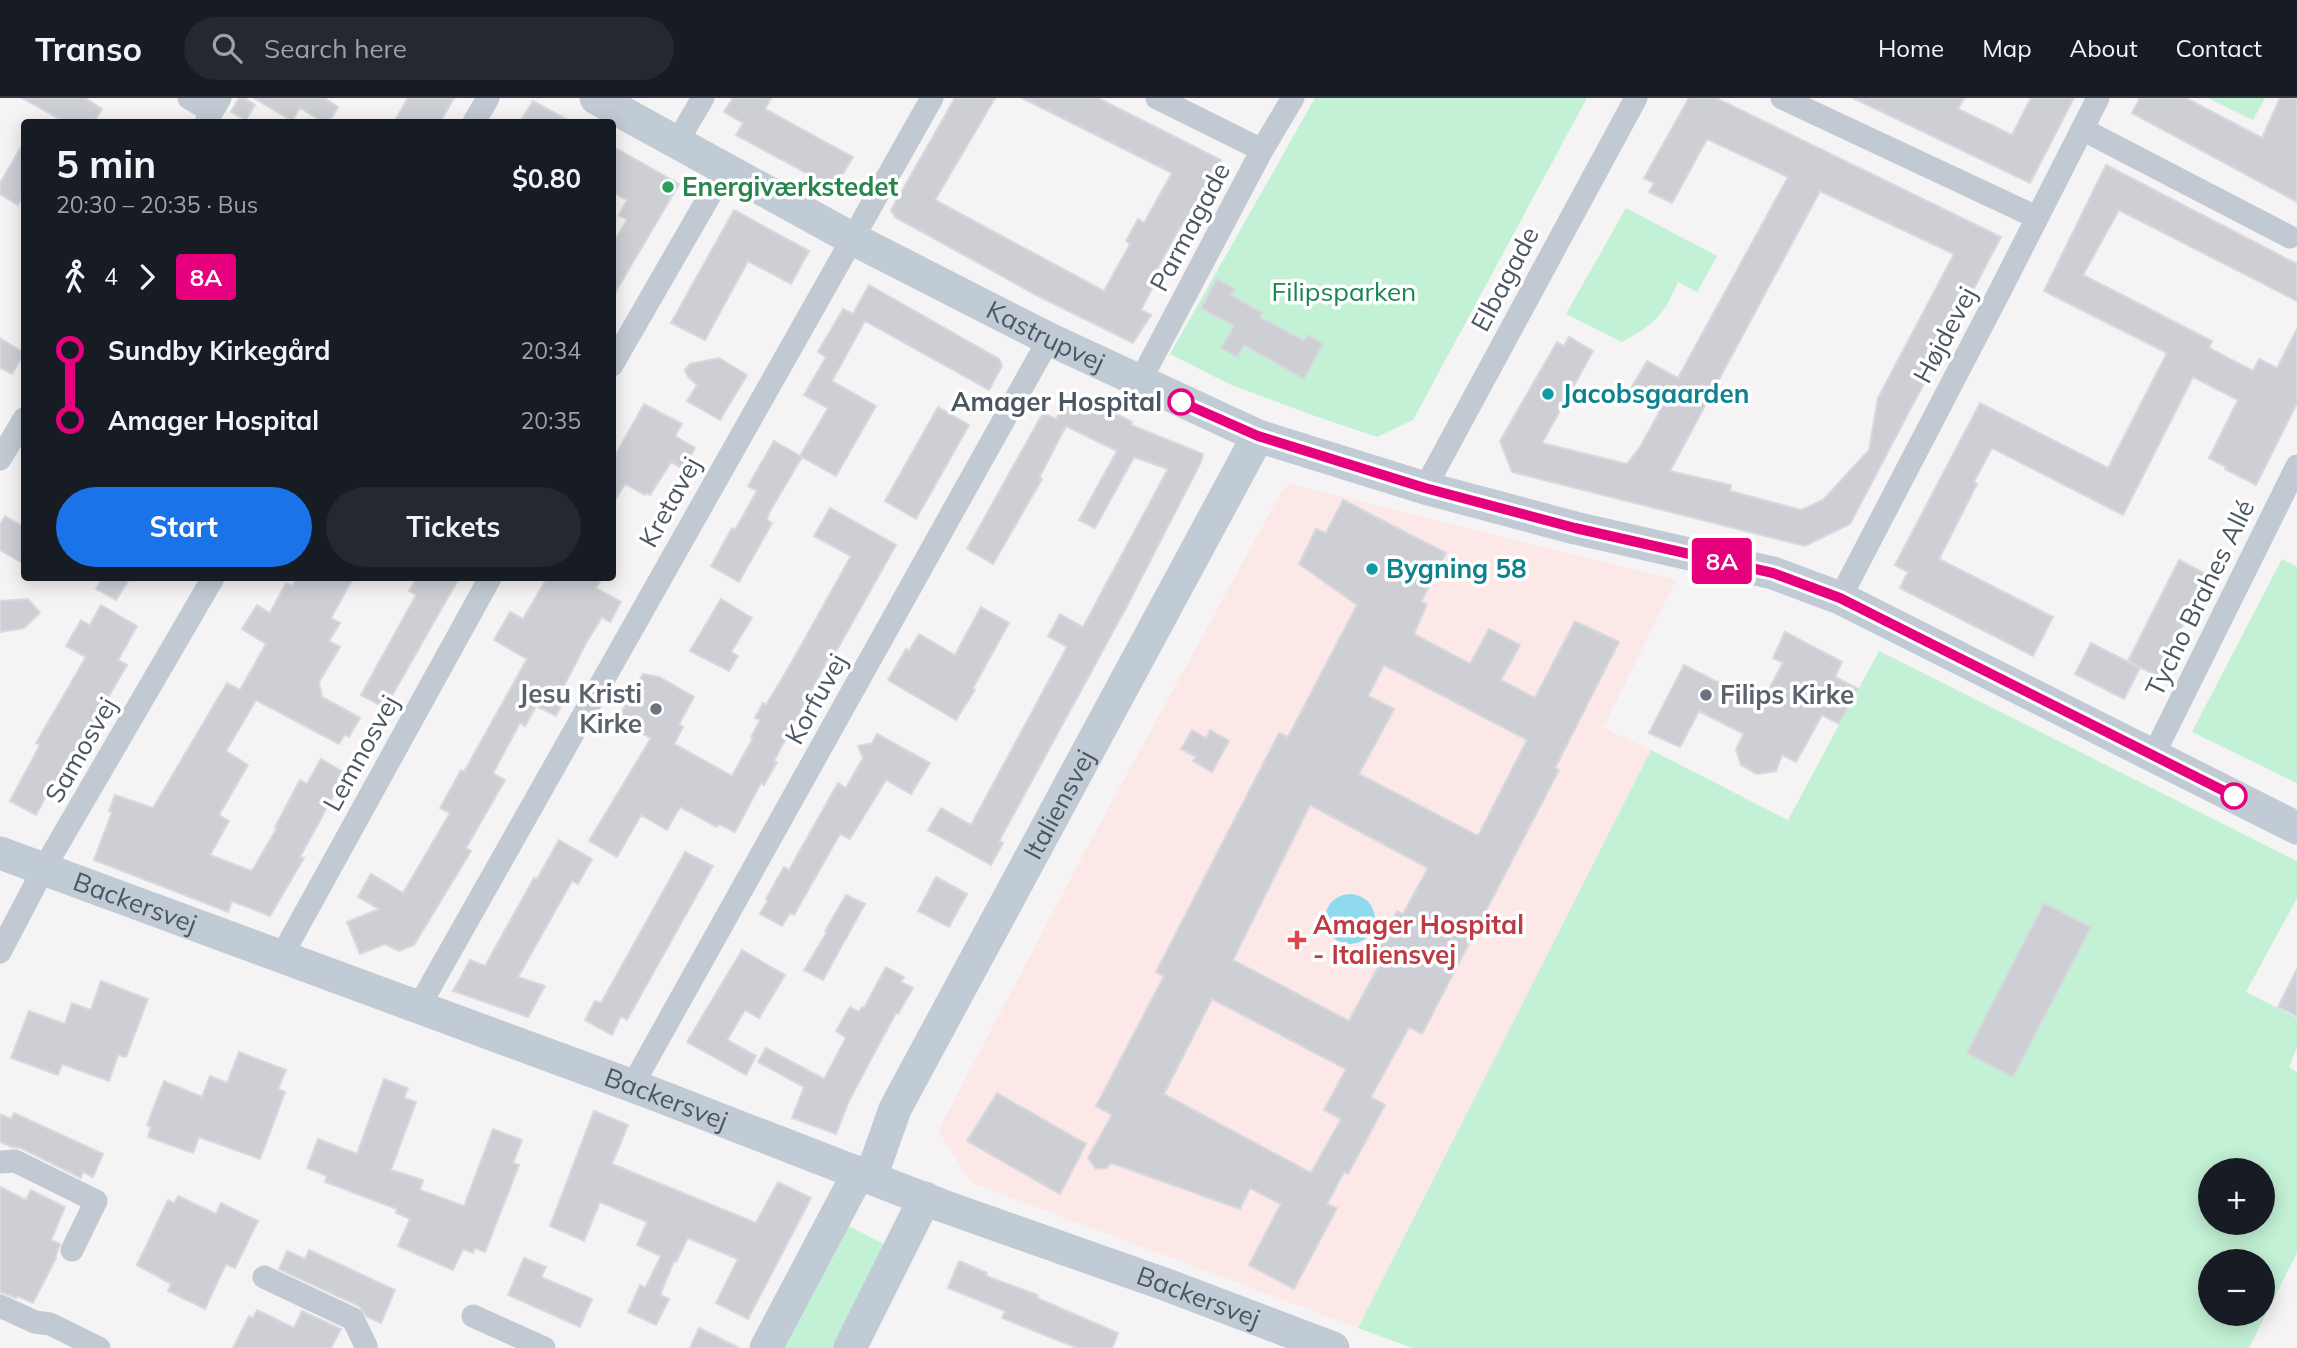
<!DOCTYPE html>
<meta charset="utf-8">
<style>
:root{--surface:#171b24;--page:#242831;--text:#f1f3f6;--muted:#9ea1a6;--line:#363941;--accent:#1a73e8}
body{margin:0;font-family:Mulish,sans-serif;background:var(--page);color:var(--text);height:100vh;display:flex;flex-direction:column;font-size:26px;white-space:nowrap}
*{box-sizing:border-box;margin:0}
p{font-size:23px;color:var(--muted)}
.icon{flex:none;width:38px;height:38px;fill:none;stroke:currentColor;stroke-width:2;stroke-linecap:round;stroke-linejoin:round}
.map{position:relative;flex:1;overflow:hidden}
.panel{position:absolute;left:21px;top:21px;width:595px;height:462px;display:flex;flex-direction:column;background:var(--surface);border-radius:7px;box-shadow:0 4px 18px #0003}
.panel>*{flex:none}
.badge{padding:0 14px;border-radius:5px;font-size:24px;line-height:46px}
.fabs{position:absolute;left:2198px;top:1060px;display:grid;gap:14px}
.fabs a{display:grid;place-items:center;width:77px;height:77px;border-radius:50%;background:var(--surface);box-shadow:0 4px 18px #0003;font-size:35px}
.map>.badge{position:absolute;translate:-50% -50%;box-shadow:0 0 0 4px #fff}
.legs{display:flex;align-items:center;gap:10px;height:77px;padding:0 35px;font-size:23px}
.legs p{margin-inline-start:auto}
.head{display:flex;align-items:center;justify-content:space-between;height:119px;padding:0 35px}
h1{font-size:38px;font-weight:700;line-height:52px}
.button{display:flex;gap:14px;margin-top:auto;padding:14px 35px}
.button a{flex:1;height:80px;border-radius:42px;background:var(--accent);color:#fff;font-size:28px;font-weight:700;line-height:80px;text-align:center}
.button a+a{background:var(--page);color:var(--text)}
ul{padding:0 35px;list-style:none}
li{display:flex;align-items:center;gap:24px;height:70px;font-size:26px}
li i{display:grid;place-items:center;width:10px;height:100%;margin:0 9px;background:currentColor}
li i::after{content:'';width:18px;height:18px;margin:-9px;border:5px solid;border-radius:50%;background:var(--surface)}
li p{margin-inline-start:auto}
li:first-child i{background:linear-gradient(#0000 50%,currentColor 0)}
li:last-child i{background:linear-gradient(currentColor 50%,#0000 0)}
header{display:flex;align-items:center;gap:42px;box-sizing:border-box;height:98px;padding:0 35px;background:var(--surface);border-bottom:2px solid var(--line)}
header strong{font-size:33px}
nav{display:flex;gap:38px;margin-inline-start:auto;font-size:24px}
.search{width:490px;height:63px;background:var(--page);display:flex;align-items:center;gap:18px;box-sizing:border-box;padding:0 24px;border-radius:38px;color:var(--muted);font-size:26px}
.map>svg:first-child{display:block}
.medical{fill:#fce8e6}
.green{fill:#c3f1d5;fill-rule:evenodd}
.water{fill:#90daee}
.building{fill:#cdcfd5;stroke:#d7d9de;stroke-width:2;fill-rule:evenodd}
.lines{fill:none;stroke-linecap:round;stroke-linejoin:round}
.street{stroke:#c1cad2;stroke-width:23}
.secondary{stroke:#c1cbd6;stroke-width:33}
.line-1-casing{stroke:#fff;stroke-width:16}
.line-1{stroke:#e6007e;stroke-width:10}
.leisure-dot{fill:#2e9e5b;stroke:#fff;stroke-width:2.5}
.culture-dot{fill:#0f9aa8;stroke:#fff;stroke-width:2.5}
.stop-1-dot{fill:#fff;stroke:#e6007e;stroke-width:3.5}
.worship-dot{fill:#6b7280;stroke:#fff;stroke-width:2.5}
.health-dot{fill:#e0444e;stroke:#fff;stroke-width:2.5}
.labels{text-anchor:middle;stroke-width:7;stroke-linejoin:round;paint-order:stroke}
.leisure-label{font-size:26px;font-weight:bold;fill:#27864d;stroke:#fff;text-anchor:start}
.street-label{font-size:26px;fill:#4a5661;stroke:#fff}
.park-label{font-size:26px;fill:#17864f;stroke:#fff}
.culture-label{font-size:26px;font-weight:bold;fill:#0d838f;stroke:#fff;text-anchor:start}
.stop-label{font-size:26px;font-weight:bold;fill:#4a5661;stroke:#fff;text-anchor:end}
.worship-label{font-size:26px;font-weight:bold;fill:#5b616d;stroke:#fff;text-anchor:end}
.health-label{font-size:26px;font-weight:bold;fill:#be3a42;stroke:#fff;text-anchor:start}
</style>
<header>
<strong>Transo</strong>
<div class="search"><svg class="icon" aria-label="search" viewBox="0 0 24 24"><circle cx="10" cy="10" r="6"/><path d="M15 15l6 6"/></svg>Search here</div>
<nav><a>Home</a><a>Map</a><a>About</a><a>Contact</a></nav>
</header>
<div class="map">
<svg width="2297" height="1250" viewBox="0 0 2297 1250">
<rect width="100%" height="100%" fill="#f5f3f3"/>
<path class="medical" d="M 1290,386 L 1676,482 L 1603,630 L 1651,652 L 1358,1230 L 972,1085 L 938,1033 L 1089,746 L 1283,391 Z"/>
<path class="green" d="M 1315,0 L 1587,0 L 1413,322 L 1377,339 L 1315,318 L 1229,286 L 1170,256 Z
M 2208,0 L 2265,0 L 2253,22 Z
M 1626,110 L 1717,158 L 1697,194 L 1678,184 C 1662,220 1655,225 1622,244 L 1566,216 Z
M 2282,461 L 2297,469 L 2297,685 L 2192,634 Z
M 1879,553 L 2297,763 L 2297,800 L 2246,894 L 2297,920 L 2297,950 L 2289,969 L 2297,974 L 2297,1155 L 2249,1250 L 1412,1250 L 1358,1230 L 1651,652 L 1788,722 ZM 2210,1073 L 2263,1073 L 2263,1125 L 2210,1125 ZM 2210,1164 L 2263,1164 L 2263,1216 L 2210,1216 Z
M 849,1128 L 886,1147 L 833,1250 L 784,1250 Z"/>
<path class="water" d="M1325 821a25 25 0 1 1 50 0a25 25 0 1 1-50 0Z"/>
<path class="building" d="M 22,0 L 85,0 L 102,11 L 94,24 L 65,24 Z
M 239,0 L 244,0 L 255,7 L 246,22 L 231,14 Z
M 254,0 L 324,0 L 338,9 L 329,24 L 323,24 L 300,10 L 292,23 Z
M 408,0 L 454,0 L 440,24 L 394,24 Z
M 733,0 L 771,0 L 765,11 L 853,59 L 834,90 L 736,37 L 743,25 L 724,14 Z
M 955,0 L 995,0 L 935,102 L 1104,193 L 1130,146 L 1126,143 L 1138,121 L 1144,125 L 1172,75 L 1022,0 L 1098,0 L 1221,62 L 1216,72 L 1219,74 L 1198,112 L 1186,130 L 1181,128 L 1154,177 L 1158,179 L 1141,212 L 1151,217 L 1133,245 L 1040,199 L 895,119 L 891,112 Z
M 1689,0 L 1716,0 L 2001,139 L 1850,426 L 1805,448 L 1512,374 L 1500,343 L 1557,244 L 1564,248 L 1569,239 L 1593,253 L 1542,345 L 1627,366 L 1640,349 L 1659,315 L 1627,297 L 1647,263 L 1678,280 L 1788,79 L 1707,41 L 1672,105 L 1649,94 L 1654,85 L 1644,80 ZM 1820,93 L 1954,156 L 1878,300 L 1869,352 L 1823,402 L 1801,412 L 1730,393 L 1731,387 L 1670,373 Z
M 1853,0 L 1964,0 L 1958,11 L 2012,37 L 2031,0 L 2074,0 L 2030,85 Z
M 2140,0 L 2186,0 L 2262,40 L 2280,0 L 2297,0 L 2297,104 L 2132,15 Z
M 533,3 L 571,24 L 520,24 Z
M 24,44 L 24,96 L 18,107 L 0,96 L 0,85 Z
M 612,48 L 679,86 L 612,200 L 612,147 L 627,122 L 619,117 L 627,102 L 612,94 Z
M 2106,67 L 2297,166 L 2297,203 L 2119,112 L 2083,177 L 2212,243 L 2209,250 L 2253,273 L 2259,261 L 2277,270 L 2297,231 L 2297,305 L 2256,387 L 2225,371 L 2226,369 L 2209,360 L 2238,302 L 2193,279 L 2123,417 L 1992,350 L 1974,384 L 1977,386 L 1939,461 L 2053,519 L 2033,558 L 1900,490 L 1908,474 L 1895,467 L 1980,305 L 2108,370 L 2167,255 L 2044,193 Z
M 734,112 L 809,153 L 791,186 L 748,163 L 705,242 L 671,225 Z
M 1217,181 L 1235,191 L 1231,197 L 1262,215 L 1260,219 L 1304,243 L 1308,237 L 1323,246 L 1304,281 L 1244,247 L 1237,259 L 1221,250 L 1234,228 L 1201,210 Z
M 869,187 L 999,261 L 1002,268 L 989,292 L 865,223 L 832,283 L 876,308 L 836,378 L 800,358 L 828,310 L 804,297 L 826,259 L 818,254 L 843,211 L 853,216 Z
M 0,240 L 24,255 L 12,276 L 0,270 Z
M 719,260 L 747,277 L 720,322 L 687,303 L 697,287 L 688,279 L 685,272 L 690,266 Z
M 1072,293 L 1132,324 L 1131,327 L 1203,356 L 1201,364 L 1127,508 L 999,743 L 1003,745 L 991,767 L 928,732 L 941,710 L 971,727 L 1067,549 L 1048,538 L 1060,516 L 1083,529 L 1168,371 L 1134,359 L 1095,430 L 1079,422 L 1117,353 L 1066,328 L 1039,380 L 1042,381 L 993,466 L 967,451 L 1043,315 L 1056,321 Z
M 644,306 L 682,326 L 675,338 L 695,350 L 683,371 L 671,364 L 650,397 L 647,395 L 645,397 L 625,386 L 612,407 L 612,363 Z
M 938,309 L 969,327 L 916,421 L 885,403 Z
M 774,343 L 802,359 L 769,415 L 767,422 L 772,425 L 739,484 L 711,468 L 732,430 L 735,432 L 757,393 L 748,388 Z
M 1343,402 L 1446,455 L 1421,504 L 1427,506 L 1414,536 L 1470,566 L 1489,531 L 1520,547 L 1501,582 L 1535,600 L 1575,523 L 1619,544 L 1555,670 L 1559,672 L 1422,936 L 1409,929 L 1371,999 L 1385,1007 L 1348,1076 L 1344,1074 L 1327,1106 L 1337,1110 L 1294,1191 L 1249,1167 L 1281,1106 L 1250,1090 L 1240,1111 L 1111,1065 L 1107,1070 L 1096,1071 L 1088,1060 L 1112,1017 L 1096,1008 L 1164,878 L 1156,874 L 1279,635 L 1288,639 L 1357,507 L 1299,466 L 1316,431 L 1326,435 ZM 1384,567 L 1527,642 L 1478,738 L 1359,676 L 1394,611 L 1368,598 ZM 1310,707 L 1428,770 L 1403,816 L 1397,813 L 1370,864 L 1378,869 L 1349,923 L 1233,862 ZM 1212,901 L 1346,971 L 1324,1012 L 1341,1021 L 1311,1075 L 1164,996 Z
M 830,410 L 896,447 L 833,559 L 830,558 L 774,663 L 777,664 L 764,687 L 761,685 L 735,734 L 719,726 L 717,729 L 680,709 L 667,732 L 641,717 L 617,759 L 589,743 L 651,640 L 630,629 L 620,617 L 643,576 L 659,579 L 694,599 L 679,626 L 683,629 L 674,646 L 732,678 L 753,640 L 751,639 L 760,622 L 755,620 L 763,605 L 766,607 L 793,562 L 851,458 L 814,438 Z
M 5,418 L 24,429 L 24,466 L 0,452 L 0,427 Z
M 2179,462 L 2208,477 L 2157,578 L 2128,563 Z
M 103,480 L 130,480 L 116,502 L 96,491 Z
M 297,480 L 353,480 L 331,520 L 340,525 L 329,543 L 340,549 L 319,584 L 322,599 L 360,620 L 349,639 L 345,636 L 339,646 L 256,602 L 226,653 L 248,667 L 219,717 L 229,723 L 210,757 L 252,773 L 277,730 L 275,729 L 300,682 L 307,686 L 321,661 L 343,674 L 339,680 L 342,682 L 300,759 L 304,760 L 270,818 L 232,803 L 228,814 L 94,762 L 112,714 L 109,713 L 115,697 L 153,710 L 227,585 L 240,592 L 266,546 L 242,531 L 257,507 L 270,515 L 286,485 L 292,488 Z
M 417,480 L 459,480 L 385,610 L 361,597 L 416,497 L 409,493 Z
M 547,480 L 602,480 L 596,490 L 621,504 L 610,524 L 602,519 L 585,547 L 561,594 L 567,597 L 556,618 L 536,608 L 525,628 L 520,625 L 493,675 L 505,682 L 466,750 L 471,753 L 414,847 L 399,853 L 385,846 L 360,856 L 347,824 L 379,811 L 358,799 L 371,776 L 403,795 L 450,715 L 440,710 L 461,672 L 464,674 L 527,561 L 494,542 L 510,514 L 523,521 Z
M 28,501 L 40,515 L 24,530 L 0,534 L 0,503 Z
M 721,501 L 752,520 L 731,554 L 738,558 L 729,573 L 690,553 Z
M 101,507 L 137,528 L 118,562 L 127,567 L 91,629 L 89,628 L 54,694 L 50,691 L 36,717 L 10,703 L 40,647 L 36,645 L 86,559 L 66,548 L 81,522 L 90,527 Z
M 981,509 L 1009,525 L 973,590 L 975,592 L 956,622 L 888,582 L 906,551 L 909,553 L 919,536 L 955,557 Z
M 1785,534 L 1842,564 L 1835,579 L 1858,591 L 1839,626 L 1822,617 L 1796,664 L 1782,657 L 1776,673 L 1757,676 L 1741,667 L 1736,651 L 1744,636 L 1699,613 L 1680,649 L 1649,635 L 1684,567 L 1761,606 L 1783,565 L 1773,560 Z
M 2091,545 L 2140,570 L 2124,601 L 2075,576 Z
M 1192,632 L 1206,640 L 1210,632 L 1229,643 L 1212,674 L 1193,663 L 1196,659 L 1181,651 Z
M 877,636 L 930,665 L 911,696 L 886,682 L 850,741 L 840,736 L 794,817 L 790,815 L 782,828 L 760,816 L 768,802 L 766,801 L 784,769 L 789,772 L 838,685 L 846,690 L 863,660 L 858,648 L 872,645 Z
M 559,742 L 592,761 L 578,786 L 572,783 L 518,879 L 545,888 L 528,919 L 453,893 L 470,862 L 485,868 L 534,780 L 537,781 Z
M 685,754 L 713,768 L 627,922 L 621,918 L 612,937 L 585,922 L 595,903 L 601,905 Z
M 936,779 L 967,796 L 949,829 L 918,813 Z
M 846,797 L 865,806 L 823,882 L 804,872 L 827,834 L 825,833 Z
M 2044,805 L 2091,829 L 2013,979 L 1967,955 Z
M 742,852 L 785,877 L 759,920 L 745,912 L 727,942 L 756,958 L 746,977 L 687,944 Z
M 886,869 L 904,879 L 901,884 L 913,890 L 898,916 L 896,915 L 869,965 L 848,1005 L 836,1036 L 792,1020 L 804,989 L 758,964 L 766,950 L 824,981 L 845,942 L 845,939 L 836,933 L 850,909 L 859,914 L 862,909 L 864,910 Z
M 2297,871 L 2297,918 L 2278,909 Z
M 101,883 L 148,901 L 126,959 L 118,957 L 109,983 L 62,966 L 58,977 L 11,960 L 29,913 L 65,926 L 72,905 L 91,912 Z
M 239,954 L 286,972 L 278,991 L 285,994 L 260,1061 L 199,1039 L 193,1055 L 148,1039 L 151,1029 L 147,1027 L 164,983 L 202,999 L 210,978 L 227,985 Z
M 384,981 L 408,990 L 404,1000 L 416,1004 L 391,1072 L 423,1082 L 420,1092 L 464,1108 L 493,1031 L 522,1042 L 513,1065 L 519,1067 L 485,1154 L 475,1150 L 473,1155 L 463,1151 L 453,1172 L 398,1148 L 410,1121 L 396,1115 L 397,1111 L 325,1084 L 327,1078 L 307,1070 L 318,1041 L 357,1056 Z
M 997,995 L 1086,1046 L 1060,1096 L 967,1043 Z
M 594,1013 L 628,1027 L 612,1066 L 756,1125 L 778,1084 L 811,1100 L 748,1221 L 716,1205 L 738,1161 L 688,1140 L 676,1164 L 674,1163 L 660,1197 L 669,1201 L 656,1227 L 628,1214 L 640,1187 L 645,1190 L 661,1158 L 637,1147 L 647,1124 L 600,1104 L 584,1143 L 550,1128 Z
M 14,1015 L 103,1056 L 93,1079 L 83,1074 L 81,1080 L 21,1050 L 12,1049 L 0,1044 L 0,1016 L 11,1021 Z
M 0,1089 L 26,1102 L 31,1092 L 65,1109 L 51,1142 L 60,1146 L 55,1160 L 56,1160 L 33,1205 L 18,1198 L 16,1200 L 0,1194 Z
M 178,1098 L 216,1116 L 221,1105 L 258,1123 L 235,1170 L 226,1166 L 205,1211 L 168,1193 L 171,1186 L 137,1167 L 168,1102 L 174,1105 Z
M 309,1152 L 395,1192 L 381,1225 L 367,1219 L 359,1208 L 279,1171 L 287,1153 L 305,1161 Z
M 524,1160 L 546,1169 L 541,1179 L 592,1201 L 580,1229 L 508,1197 Z
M 959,1163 L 987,1175 L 986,1178 L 1038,1197 L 1037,1200 L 1118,1235 L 1112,1250 L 1077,1250 L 1002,1220 L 1005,1213 L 948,1190 Z
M 257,1212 L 294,1230 L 302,1213 L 341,1231 L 331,1250 L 233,1250 L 249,1218 L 253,1220 Z
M 699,1230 L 739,1250 L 690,1250 Z"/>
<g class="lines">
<path class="street" d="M 189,0 L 212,14
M 1157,0 L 1262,52
M 1782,0 L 2036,119
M 206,24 L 220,0
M 474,24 L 488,0
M 2082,31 L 2290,139
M 677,44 L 703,0
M 612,267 L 725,71
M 1139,285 L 1262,52 L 1293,0
M 0,361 L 24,321
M 1425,390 L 1636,0
M 1840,500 L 2002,189 L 2098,0
M 2153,658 L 2297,368
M 0,854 L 43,772 L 213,480
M 281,859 L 490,480
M 418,910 L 932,0
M 632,988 L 1049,241
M 0,1064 L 15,1063 L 96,1103 L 72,1152
M 264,1179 L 353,1221 L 366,1248 L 365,1250
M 0,1208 L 35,1224 L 50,1226 L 99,1250
M 473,1218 L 544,1250"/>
<g class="secondary">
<path id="s1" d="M 596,0 L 851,140 L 1049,241 L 1258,338 L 1425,390 L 1575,430 L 1773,475 L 1840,500 L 2297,730"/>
<path id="s2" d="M 0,755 L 649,994 L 943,1108 L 1167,1187 L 1333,1250"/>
<path id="s3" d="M 871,1079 L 895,1011 L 1258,338"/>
<path d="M 766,1250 L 859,1074"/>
<path d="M 850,1250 L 925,1100"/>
</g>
</g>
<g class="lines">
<defs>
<path id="line-1" d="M 1181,304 L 1258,338 L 1425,390 L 1575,430 L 1773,475 L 1840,500 L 2234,698"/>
</defs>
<use href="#line-1" class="line-1-casing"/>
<use href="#line-1" class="line-1"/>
</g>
<circle class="leisure-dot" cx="668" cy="89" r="7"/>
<g class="culture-dot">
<circle cx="1548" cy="296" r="7"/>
<circle cx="1372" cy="471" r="7"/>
</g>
<g class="stop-1-dot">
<circle cx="1181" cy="304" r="12"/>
<circle cx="2234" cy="698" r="12"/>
</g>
<g class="worship-dot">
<circle cx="1706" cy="597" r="7"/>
<circle cx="656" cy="611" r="7"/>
</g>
<path class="health-dot" d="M1293.5 831.5h7v7h7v7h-7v7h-7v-7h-7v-7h7z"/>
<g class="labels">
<g class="leisure-label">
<text x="682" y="98">Energiværkstedet</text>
</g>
<g class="street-label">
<text transform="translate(1190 129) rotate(-62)" y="9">Parmagade</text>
<text transform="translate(1505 181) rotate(-62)" y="9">Elbagade</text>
<text transform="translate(1945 237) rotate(-62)" y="9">Højdevej</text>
<text dy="9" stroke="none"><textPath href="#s1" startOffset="509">Kastrupvej</textPath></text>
<text transform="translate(670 404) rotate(-61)" y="9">Kretavej</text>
<text transform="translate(2200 500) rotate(-64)" y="9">Tycho Brahes Allé</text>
<text transform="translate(816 601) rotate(-61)" y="9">Korfuvej</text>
<text transform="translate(81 652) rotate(-60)" y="9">Samosvej</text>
<text transform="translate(361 655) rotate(-61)" y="9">Lemnosvej</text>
<text dy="9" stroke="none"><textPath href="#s3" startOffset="418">Italiensvej</textPath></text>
<text dy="9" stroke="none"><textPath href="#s2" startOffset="144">Backersvej</textPath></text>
<text dy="9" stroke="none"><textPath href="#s2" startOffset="710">Backersvej</textPath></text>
<text dy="9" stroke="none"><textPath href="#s2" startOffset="1278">Backersvej</textPath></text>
</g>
<g class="park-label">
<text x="1344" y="203">Filipsparken</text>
</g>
<g class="culture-label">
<text x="1562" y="305">Jacobsgaarden</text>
<text x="1386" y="480">Bygning 58</text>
</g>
<g class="stop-label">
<text x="1162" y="313">Amager Hospital</text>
</g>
<g class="worship-label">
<text x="642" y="605">Jesu Kristi<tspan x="642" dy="30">Kirke</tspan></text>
<text x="1720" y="606" text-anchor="start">Filips Kirke</text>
</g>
<g class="health-label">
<text x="1313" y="836">Amager Hospital<tspan x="1313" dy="30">- Italiensvej</tspan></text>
</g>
</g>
</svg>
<div class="fabs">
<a>+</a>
<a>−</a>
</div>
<b class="badge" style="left:1722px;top:463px;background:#e6007e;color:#fff">8A</b>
<section class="panel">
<div class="head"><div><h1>5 min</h1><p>20:30 – 20:35 · Bus</p></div><b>$0.80</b></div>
<div class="legs"><svg class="icon" aria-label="walk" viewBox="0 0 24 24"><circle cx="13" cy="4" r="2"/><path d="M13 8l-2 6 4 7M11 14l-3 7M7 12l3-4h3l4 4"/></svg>4<svg class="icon" aria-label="forward" viewBox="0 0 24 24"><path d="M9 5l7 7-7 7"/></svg><b class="badge" style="background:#e6007e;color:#fff">8A</b></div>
<ul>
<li><i style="color:#e6007e"></i><b>Sundby Kirkegård</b><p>20:34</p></li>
<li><i style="color:#e6007e"></i><b>Amager Hospital</b><p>20:35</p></li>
</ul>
<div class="button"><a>Start</a><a>Tickets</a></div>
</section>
</div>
